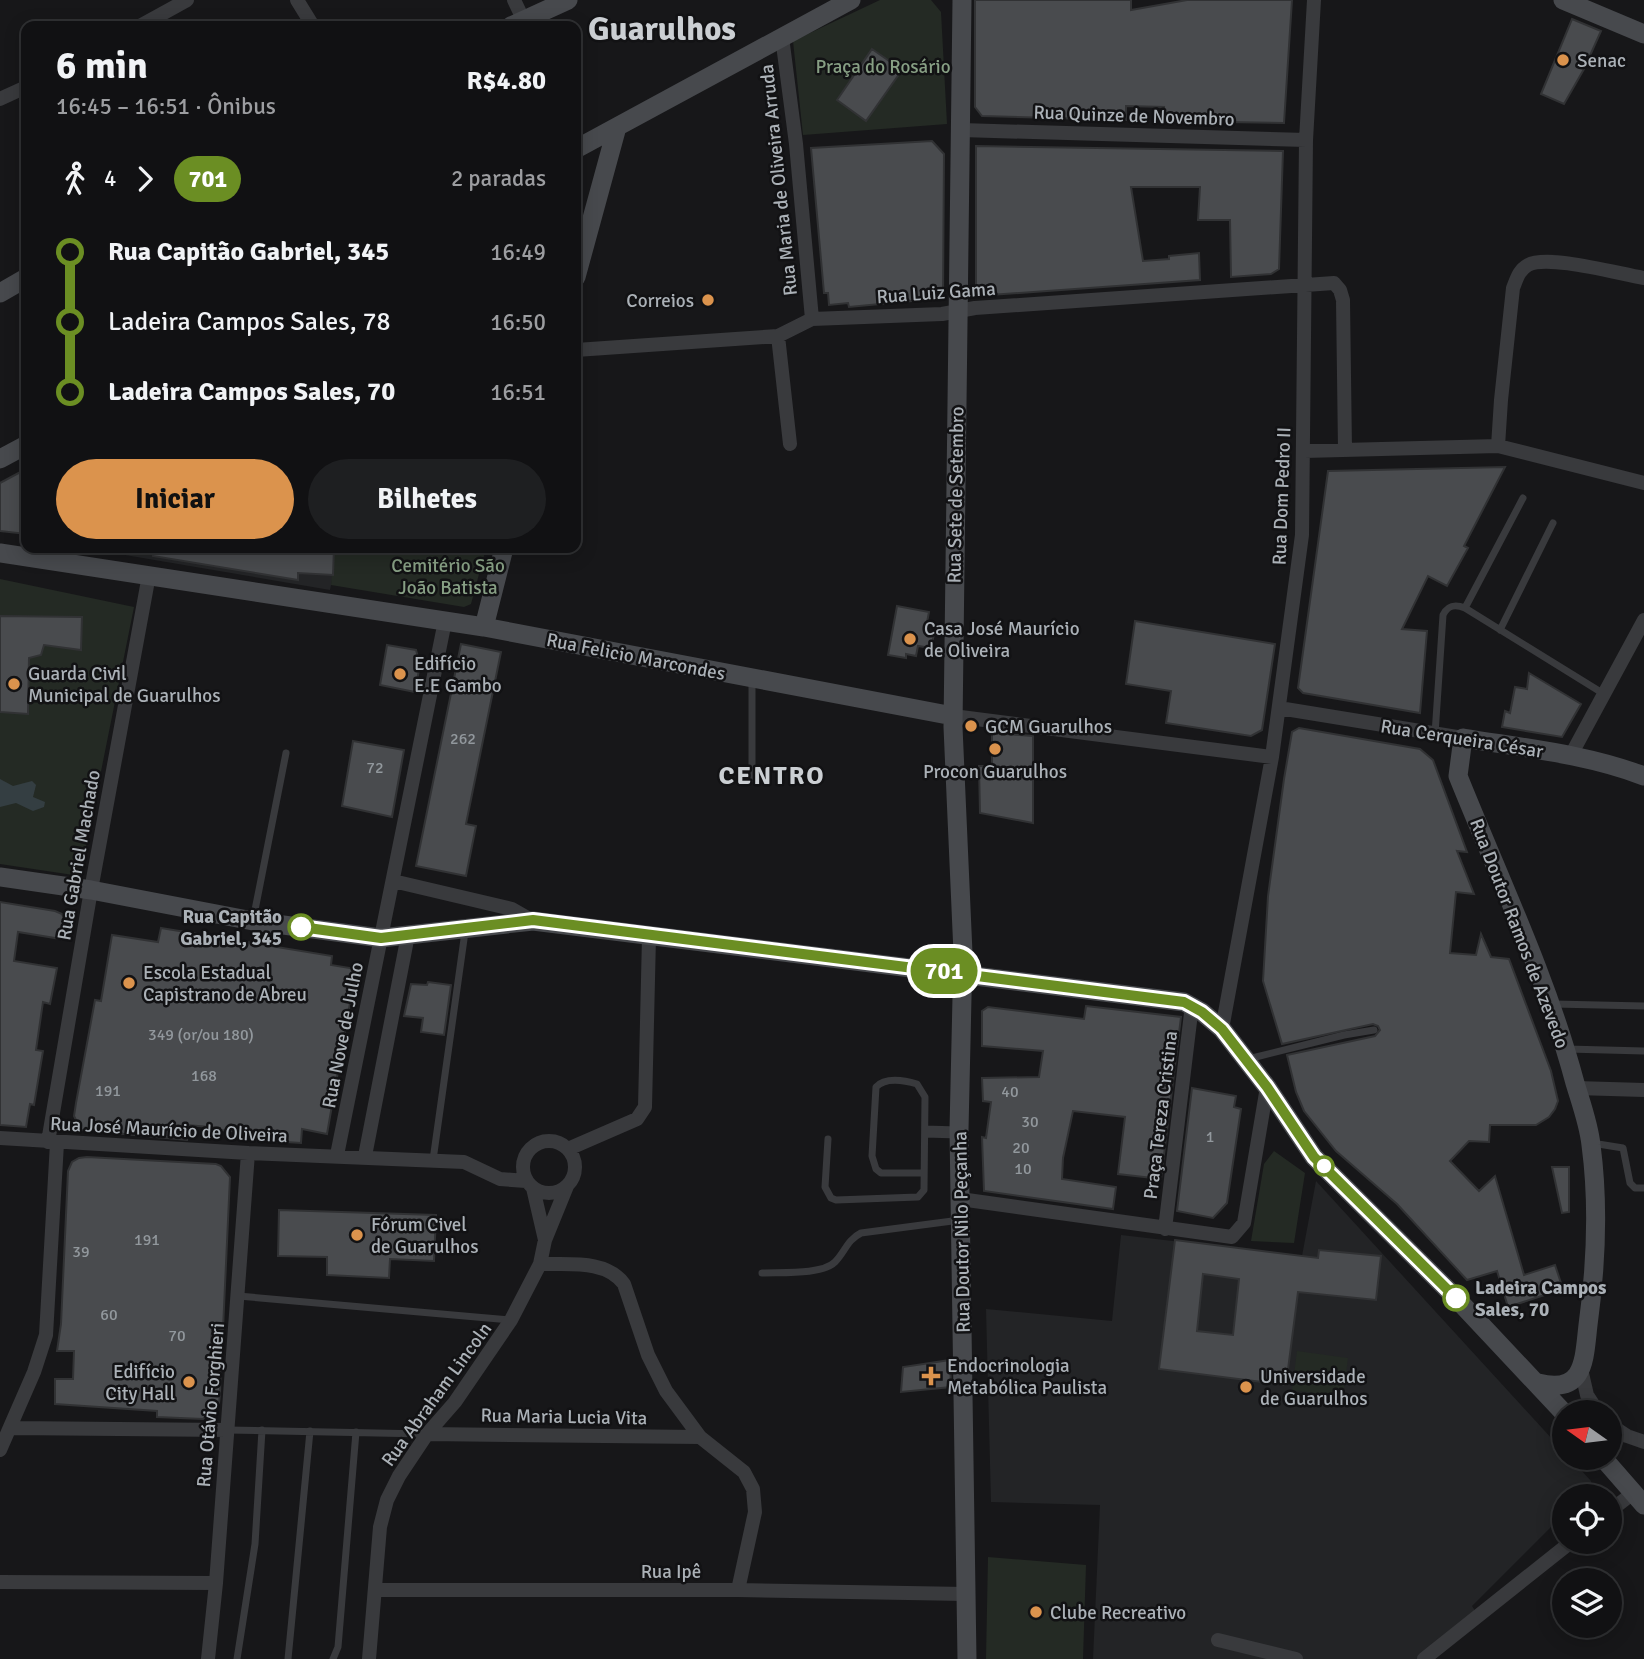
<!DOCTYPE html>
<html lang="pt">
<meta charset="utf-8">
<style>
:root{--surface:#111113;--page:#1e1f21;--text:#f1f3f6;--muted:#9c9da0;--line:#303133;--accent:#db934d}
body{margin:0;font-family:Signika,sans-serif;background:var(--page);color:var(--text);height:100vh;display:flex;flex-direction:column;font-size:26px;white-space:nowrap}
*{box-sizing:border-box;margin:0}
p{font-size:23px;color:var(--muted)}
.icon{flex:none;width:38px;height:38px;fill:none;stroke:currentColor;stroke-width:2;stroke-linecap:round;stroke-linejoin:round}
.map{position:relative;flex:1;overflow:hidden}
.sheet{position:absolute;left:21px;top:21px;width:560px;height:532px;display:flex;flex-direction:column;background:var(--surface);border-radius:14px;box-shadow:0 4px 18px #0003,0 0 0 2px var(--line)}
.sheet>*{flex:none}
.badge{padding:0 14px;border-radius:23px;font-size:24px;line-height:46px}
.needle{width:46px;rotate:284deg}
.tools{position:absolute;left:1552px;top:1400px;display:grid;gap:14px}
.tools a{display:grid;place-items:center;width:70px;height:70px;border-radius:50%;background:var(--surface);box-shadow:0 4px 18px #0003,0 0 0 2px var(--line);font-size:35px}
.map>.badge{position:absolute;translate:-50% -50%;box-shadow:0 0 0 4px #fff}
.legs{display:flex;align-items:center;gap:10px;height:77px;padding:0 35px;font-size:23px}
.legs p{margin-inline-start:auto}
.summary{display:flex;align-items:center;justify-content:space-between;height:119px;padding:0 35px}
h1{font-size:38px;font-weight:800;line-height:52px}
.action{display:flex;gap:14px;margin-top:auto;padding:14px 35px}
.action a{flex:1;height:80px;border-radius:42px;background:var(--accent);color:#111;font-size:28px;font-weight:800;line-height:80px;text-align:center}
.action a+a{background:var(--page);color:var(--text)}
ul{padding:0 35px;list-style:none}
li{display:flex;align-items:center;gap:24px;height:70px;font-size:26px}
li i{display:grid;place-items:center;width:10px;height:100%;margin:0 9px;background:currentColor}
li i::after{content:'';width:18px;height:18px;margin:-9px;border:5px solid;border-radius:50%;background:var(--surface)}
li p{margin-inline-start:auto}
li:first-child i{background:linear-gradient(#0000 50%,currentColor 0)}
li:last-child i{background:linear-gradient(currentColor 50%,#0000 0)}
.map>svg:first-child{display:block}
.built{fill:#232426}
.green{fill:#242a24}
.water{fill:#343e42}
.building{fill:#494b4e;stroke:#313234;stroke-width:2;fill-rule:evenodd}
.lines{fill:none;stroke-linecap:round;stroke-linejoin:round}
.lane{stroke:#393a3d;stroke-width:7}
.street{stroke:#393a3d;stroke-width:14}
.secondary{stroke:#47494d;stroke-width:19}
.line-1-casing{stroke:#fff;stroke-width:16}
.line-1{stroke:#6b8e23;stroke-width:10}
.poi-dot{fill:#db934d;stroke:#121214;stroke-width:2.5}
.stop-1-dot{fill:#fff;stroke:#6b8e23;stroke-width:3.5}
.labels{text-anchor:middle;stroke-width:5;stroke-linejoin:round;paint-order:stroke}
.number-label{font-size:16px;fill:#92989d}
.poi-label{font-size:19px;fill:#abb1b7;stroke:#121214;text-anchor:start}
.park-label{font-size:19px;fill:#879f84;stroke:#121214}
.street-label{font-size:19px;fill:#abb1b7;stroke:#121214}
.stop-label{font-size:19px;font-weight:bold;fill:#abb1b7;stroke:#121214;text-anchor:end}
.district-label{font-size:26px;font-weight:bold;letter-spacing:2px;fill:#cbcfd3;stroke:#121214}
.town-label{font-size:33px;font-weight:bold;fill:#cbcfd3;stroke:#121214}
</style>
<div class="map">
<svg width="1644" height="1659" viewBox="0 0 1644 1659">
<rect width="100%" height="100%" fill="#171719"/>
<path class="built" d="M 84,548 L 334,548 L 333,575 L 330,590 Z
M 1316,1181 L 1564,1452 L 1564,1458 L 1570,1458 L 1591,1481 L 1592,1488 L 1582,1496 L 1564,1496 L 1564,1514 L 1472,1606 L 1479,1617 L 1434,1659 L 1093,1659 L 1100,1505 L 991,1502 L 986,1309 L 1112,1321 L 1121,1235 L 1302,1256 Z"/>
<path class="green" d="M 880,0 L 931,0 L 941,12 L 947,124 L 803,135 L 793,41 Z
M 334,548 L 486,548 L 471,604 L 464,607 L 331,585 Z
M 0,579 L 134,607 L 80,876 L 0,864 Z
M 1274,1151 L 1305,1173 L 1294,1243 L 1251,1241 L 1264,1164 Z
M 1297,1351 L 1348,1358 L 1343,1397 L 1292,1390 Z
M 988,1557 L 1086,1565 L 1083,1659 L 986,1659 Z"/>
<path class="water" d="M 0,779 L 13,786 L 32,781 L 36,785 L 33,797 L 45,802 L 44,807 L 33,811 L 16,803 L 0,807 Z"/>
<path class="building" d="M 975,0 L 1131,0 L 1131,10 L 1187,0 L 1292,0 L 1284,123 L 1163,121 L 1164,107 L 1126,106 L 1126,120 L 982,116 L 975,107 Z
M 1572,19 L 1601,31 L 1584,69 L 1564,104 L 1541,94 Z
M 872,49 L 902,70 L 866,121 L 837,100 Z
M 932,141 L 944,154 L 943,298 L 849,307 L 848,303 L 829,305 L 828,293 L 824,293 L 811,148 Z
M 976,146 L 1283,151 L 1279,269 L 1271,274 L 1231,277 L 1230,220 L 1198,220 L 1200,187 L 1131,187 L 1143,261 L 1169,259 L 1169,256 L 1199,253 L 1200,280 L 976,296 Z
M 1505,467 L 1464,546 L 1468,548 L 1447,586 L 1428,576 L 1402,629 L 1427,631 L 1420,713 L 1303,693 L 1298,688 L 1328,471 Z
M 26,469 L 26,534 L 0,531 L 0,483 Z
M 154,548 L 334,548 L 333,575 L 298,573 L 298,580 L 153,556 Z
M 897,606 L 929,612 L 925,633 L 934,634 L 931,648 L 918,646 L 916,656 L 906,654 L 906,658 L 888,655 Z
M 0,616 L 82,617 L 81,650 L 44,645 L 41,655 L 29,658 L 28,714 L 0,712 Z
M 1135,621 L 1275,644 L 1262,730 L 1251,736 L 1166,723 L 1171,691 L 1126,684 Z
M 461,644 L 501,652 L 466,824 L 476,826 L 466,876 L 416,866 Z
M 387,645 L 416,650 L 420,664 L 415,692 L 380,685 Z
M 1529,673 L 1581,704 L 1562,737 L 1502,727 L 1505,711 L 1510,713 L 1515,687 L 1527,689 Z
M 1299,728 L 1420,749 L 1433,760 L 1467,852 L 1457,851 L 1474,894 L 1456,892 L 1450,953 L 1476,955 L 1481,934 L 1491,957 L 1509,959 L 1551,1071 L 1558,1101 L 1555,1109 L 1549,1117 L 1536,1125 L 1490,1125 L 1489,1142 L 1469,1141 L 1450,1161 L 1479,1191 L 1495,1176 L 1524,1275 L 1555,1265 L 1563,1289 L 1508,1307 L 1497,1271 L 1467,1280 L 1397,1204 L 1336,1151 L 1304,1111 L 1296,1092 L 1287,1055 L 1375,1036 L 1380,1030 L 1378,1026 L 1373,1024 L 1282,1044 L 1263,981 L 1268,896 L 1284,779 L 1292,732 Z
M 992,733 L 1033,736 L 1033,823 L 980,813 L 979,766 L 992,766 Z
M 353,741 L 404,750 L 392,817 L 342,806 Z
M 0,902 L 55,911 L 62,914 L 64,919 L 61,939 L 18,932 L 14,961 L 57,968 L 50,1004 L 43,1002 L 36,1050 L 43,1051 L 34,1105 L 30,1104 L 26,1127 L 0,1125 Z
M 161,928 L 332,956 L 331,965 L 356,969 L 327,1134 L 302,1129 L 301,1143 L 240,1139 L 241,1132 L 220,1130 L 220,1128 L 188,1125 L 187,1140 L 81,1130 L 74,1116 L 76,1103 L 95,1000 L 101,1001 L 112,935 L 158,942 Z
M 428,982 L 451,985 L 444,1035 L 421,1032 L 423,1018 L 404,1016 L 411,984 L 427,985 Z
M 1086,1006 L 1181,1017 L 1161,1179 L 1118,1174 L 1125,1117 L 1073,1111 L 1063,1158 L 1062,1179 L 1116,1187 L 1113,1209 L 984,1191 L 982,1137 L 986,1138 L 991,1102 L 983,1101 L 982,1078 L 1039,1077 L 1043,1051 L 982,1046 L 982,1011 L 988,1007 L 1084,1019 Z
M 1192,1088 L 1236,1096 L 1234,1107 L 1241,1109 L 1227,1203 L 1213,1218 L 1177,1211 Z
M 87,1157 L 216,1164 L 221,1166 L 230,1177 L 223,1329 L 212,1329 L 210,1362 L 221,1362 L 220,1394 L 219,1403 L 203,1419 L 157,1417 L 157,1411 L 55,1404 L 55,1379 L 73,1379 L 74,1351 L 57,1351 L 61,1324 L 68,1171 L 72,1162 L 79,1158 Z
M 1552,1167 L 1569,1167 L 1569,1212 L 1562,1213 Z
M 279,1210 L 436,1215 L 434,1261 L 390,1259 L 389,1278 L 327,1275 L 327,1257 L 278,1256 Z
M 1175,1240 L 1318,1258 L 1319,1250 L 1381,1256 L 1376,1300 L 1298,1292 L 1286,1385 L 1159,1369 ZM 1203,1274 L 1239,1279 L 1233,1335 L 1197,1331 Z
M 950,1360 L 951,1387 L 901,1392 L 903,1367 Z"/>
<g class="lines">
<path class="lane" d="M 1465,608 L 1523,498
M 1500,630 L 1553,523
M 1435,734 L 1443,615 C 1448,605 1455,604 1465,608 L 1604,694
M 752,779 L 752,679
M 253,920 L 286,753
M 1554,1004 L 1644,1006
M 1567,1049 L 1644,1051
M 1248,1059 L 1344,1035 L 1374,1030
M 925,1129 L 958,1130
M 925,1134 L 959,1135
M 828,1139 L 825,1187 L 831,1198 L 836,1200 L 918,1197 L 924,1190 L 925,1097 L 917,1084 C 904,1080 885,1077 876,1087 L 872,1156 L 876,1169 L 881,1173 L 924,1173
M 1592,1143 L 1623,1148 L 1630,1183 L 1635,1188 L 1644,1188
M 433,1160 L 465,932
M 762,1273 C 780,1272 822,1275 835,1262 C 845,1252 847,1240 861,1233 L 960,1220
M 238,1296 L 511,1320
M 228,1430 L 426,1434
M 237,1659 L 255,1544 L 262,1430
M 288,1659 L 310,1431
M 333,1659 L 338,1647 L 356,1432"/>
<path class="street" d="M 297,0 L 313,26
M 514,0 L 524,21
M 140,26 L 187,0
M 782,37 L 796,144 L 812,319
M 0,99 L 26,87
M 961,130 L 1306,140
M 778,336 L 790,444
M 576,350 L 778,336 L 812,319 L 942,314 L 975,308 L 1334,283 L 1340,290 L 1343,300 L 1345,450
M 1498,446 L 1501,400 L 1513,288 C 1517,278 1519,270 1528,265 C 1548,254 1619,274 1644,278
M 1304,451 L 1498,446 L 1644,483
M 1279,708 L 1463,738
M 953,716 L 1272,757
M 1571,755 L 1644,620
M 393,881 L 512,909 L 533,921
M 1222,1029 L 1272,757 L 1302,535 L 1306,140 L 1314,0
M 1576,1088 L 1644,1090
M 0,1138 L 248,1153 L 464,1162 L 500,1179 L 526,1181
M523 1167a26 26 0 1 1 52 0a26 26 0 1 1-52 0Z
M 48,1142 L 91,890 L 149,575
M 568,1149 L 637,1119 L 645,1107 L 649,937
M 337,1155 L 445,621
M 365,1156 L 408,935
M 533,1188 L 545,1240
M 960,1199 L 1232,1237 L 1244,1223 L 1267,1087
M 1165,1229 L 1192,1005
M 540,1264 C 568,1265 606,1259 624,1284 L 648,1355 L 666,1391 L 700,1437 L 744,1472 L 753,1489 L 755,1512 L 738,1590
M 1581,1369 L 1587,1395 L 1598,1412
M 1610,1425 L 1627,1436 L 1644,1442
M 11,1428 L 227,1430
M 427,1434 L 700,1437
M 0,1450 L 34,1372 L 46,1335 L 57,1143
M 1610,1511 L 1633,1493
M 0,1582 L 216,1583
M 376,1590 L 738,1590 L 966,1594
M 1218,1640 L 1296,1659
M 208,1659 L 216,1583 L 248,1153
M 369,1659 L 380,1527 L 387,1500 L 399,1476 L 427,1434 L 455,1402 L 511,1320 L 540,1264 L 545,1240 L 567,1186
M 1424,1659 L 1571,1542"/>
<path class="secondary" d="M 962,0 L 953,727 L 963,953 L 959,1130 L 967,1659
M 1563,0 L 1644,34
M 511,26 L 568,0
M 576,149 L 851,0
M 576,277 L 617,127
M 0,293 L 26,278
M 0,459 L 26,445
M 0,553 L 484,627 L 953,716
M 484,627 L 504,548
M 0,877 L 91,890 L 253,921 L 381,938 L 533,921 L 1184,1002 L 1202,1012 L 1222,1029 L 1267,1087 L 1314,1157 L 1456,1298 L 1564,1413
M 1538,1383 C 1585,1395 1584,1360 1588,1325 C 1596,1266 1599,1205 1591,1145 C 1589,1125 1581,1103 1575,1083 C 1547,978 1499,878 1458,776 L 1463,738 C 1524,748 1586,754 1644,776
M 1603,1458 L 1644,1505"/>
</g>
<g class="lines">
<defs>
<path id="line-1" d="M 301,927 L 381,938 L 533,920 L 1184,1002 L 1202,1012 L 1222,1029 L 1267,1087 L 1314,1157 L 1456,1298"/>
</defs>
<use href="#line-1" class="line-1-casing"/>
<use href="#line-1" class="line-1"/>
</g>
<g class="poi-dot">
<circle cx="1563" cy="60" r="7"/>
<circle cx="708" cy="300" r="7"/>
<circle cx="910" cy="639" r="7"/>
<circle cx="400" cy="674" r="7"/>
<circle cx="14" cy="684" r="7"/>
<circle cx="971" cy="726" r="7"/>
<circle cx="995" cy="749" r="7"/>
<circle cx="129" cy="983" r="7"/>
<circle cx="357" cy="1235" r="7"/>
<path d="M927.5 1365.5h7v7h7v7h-7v7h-7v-7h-7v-7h7z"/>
<circle cx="189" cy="1382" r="7"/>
<circle cx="1246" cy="1387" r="7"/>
<circle cx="1036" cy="1612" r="7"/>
</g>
<g class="stop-1-dot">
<circle cx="301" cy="927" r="12"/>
<circle cx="1324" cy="1166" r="9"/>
<circle cx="1456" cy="1298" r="12"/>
</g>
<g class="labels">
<g class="number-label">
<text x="463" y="744">262</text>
<text x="375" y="773">72</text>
<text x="201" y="1040">349 (or/ou 180)</text>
<text x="204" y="1081">168</text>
<text x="108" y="1096">191</text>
<text x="1010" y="1097">40</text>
<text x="1030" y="1127">30</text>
<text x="1210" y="1142">1</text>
<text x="1021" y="1153">20</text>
<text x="1023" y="1174">10</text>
<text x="147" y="1245">191</text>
<text x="81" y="1257">39</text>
<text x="109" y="1320">60</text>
<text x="177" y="1341">70</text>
</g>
<g class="poi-label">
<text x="1577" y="67">Senac</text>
<text x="694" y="307" text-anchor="end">Correios</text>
<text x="924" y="635">Casa José Maurício<tspan x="924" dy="22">de Oliveira</tspan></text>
<text x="414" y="670">Edifício<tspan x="414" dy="22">E.E Gambo</tspan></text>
<text x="28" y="680">Guarda Civil<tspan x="28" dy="22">Municipal de Guarulhos</tspan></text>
<text x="985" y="733">GCM Guarulhos</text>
<text x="995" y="778" text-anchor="middle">Procon Guarulhos</text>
<text x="143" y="979">Escola Estadual<tspan x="143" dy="22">Capistrano de Abreu</tspan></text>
<text x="371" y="1231">Fórum Civel<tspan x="371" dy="22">de Guarulhos</tspan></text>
<text x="947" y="1372">Endocrinologia<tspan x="947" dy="22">Metabólica Paulista</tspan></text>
<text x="175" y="1378" text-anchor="end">Edifício<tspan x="175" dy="22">City Hall</tspan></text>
<text x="1260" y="1383">Universidade<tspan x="1260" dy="22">de Guarulhos</tspan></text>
<text x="1050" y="1619">Clube Recreativo</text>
</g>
<g class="park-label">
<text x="883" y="73">Praça do Rosário</text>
<text x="448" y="572">Cemitério São<tspan x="448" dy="22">João Batista</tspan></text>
</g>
<g class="street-label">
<text transform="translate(1134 115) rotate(2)" y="7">Rua Quinze de Novembro</text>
<text transform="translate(778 180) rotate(-96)" y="7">Rua Maria de Oliveira Arruda</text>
<text transform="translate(936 292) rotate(-4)" y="7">Rua Luiz Gama</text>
<text transform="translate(955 495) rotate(-89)" y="7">Rua Sete de Setembro</text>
<text transform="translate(1281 496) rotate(-88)" y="7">Rua Dom Pedro II</text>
<text transform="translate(636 656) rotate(11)" y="7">Rua Felicio Marcondes</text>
<text transform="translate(1462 738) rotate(9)" y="7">Rua Cerqueira César</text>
<text transform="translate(78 855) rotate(-80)" y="7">Rua Gabriel Machado</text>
<text transform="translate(1520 933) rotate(69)" y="7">Rua Doutor Ramos de Azevedo</text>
<text transform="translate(342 1035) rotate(-79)" y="7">Rua Nove de Julho</text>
<text transform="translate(1160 1115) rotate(-83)" y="7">Praça Tereza Cristina</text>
<text transform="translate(169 1129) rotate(3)" y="7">Rua José Maurício de Oliveira</text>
<text transform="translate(961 1232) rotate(-91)" y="7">Rua Doutor Nilo Peçanha</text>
<text transform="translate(436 1394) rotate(-54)" y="7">Rua Abraham Lincoln</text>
<text transform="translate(210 1405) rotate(-85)" y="7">Rua Otávio Forghieri</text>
<text transform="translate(564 1416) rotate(1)" y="7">Rua Maria Lucia Vita</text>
<text x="671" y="1578">Rua Ipê</text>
</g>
<g class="stop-label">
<text x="282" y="923">Rua Capitão<tspan x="282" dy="22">Gabriel, 345</tspan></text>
<text x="1475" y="1294" text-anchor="start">Ladeira Campos<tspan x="1475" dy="22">Sales, 70</tspan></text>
</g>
<g class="district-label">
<text x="772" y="784">CENTRO</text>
</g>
<g class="town-label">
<text x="662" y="40">Guarulhos</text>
</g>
</g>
</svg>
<div class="tools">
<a><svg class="needle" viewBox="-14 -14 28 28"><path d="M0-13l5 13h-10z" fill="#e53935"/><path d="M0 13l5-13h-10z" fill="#9c9da0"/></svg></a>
<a><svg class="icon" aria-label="locate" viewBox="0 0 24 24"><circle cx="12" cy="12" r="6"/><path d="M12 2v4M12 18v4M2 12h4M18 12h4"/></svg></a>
<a><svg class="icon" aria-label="layers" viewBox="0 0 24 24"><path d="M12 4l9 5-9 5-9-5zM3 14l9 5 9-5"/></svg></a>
</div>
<b class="badge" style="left:944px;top:971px;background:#6b8e23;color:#fff">701</b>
<section class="sheet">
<div class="summary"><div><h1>6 min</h1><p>16:45 – 16:51 · Ônibus</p></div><b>R$4.80</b></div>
<div class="legs"><svg class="icon" aria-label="walk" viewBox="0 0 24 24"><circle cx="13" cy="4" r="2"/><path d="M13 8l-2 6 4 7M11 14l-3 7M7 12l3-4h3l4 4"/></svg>4<svg class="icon" aria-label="forward" viewBox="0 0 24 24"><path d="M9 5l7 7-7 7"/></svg><b class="badge" style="background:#6b8e23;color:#fff">701</b><p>2 paradas</p></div>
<ul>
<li><i style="color:#6b8e23"></i><b>Rua Capitão Gabriel, 345</b><p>16:49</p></li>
<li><i style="color:#6b8e23"></i><span>Ladeira Campos Sales, 78</span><p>16:50</p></li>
<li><i style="color:#6b8e23"></i><b>Ladeira Campos Sales, 70</b><p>16:51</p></li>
</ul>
<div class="action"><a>Iniciar</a><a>Bilhetes</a></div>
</section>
</div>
